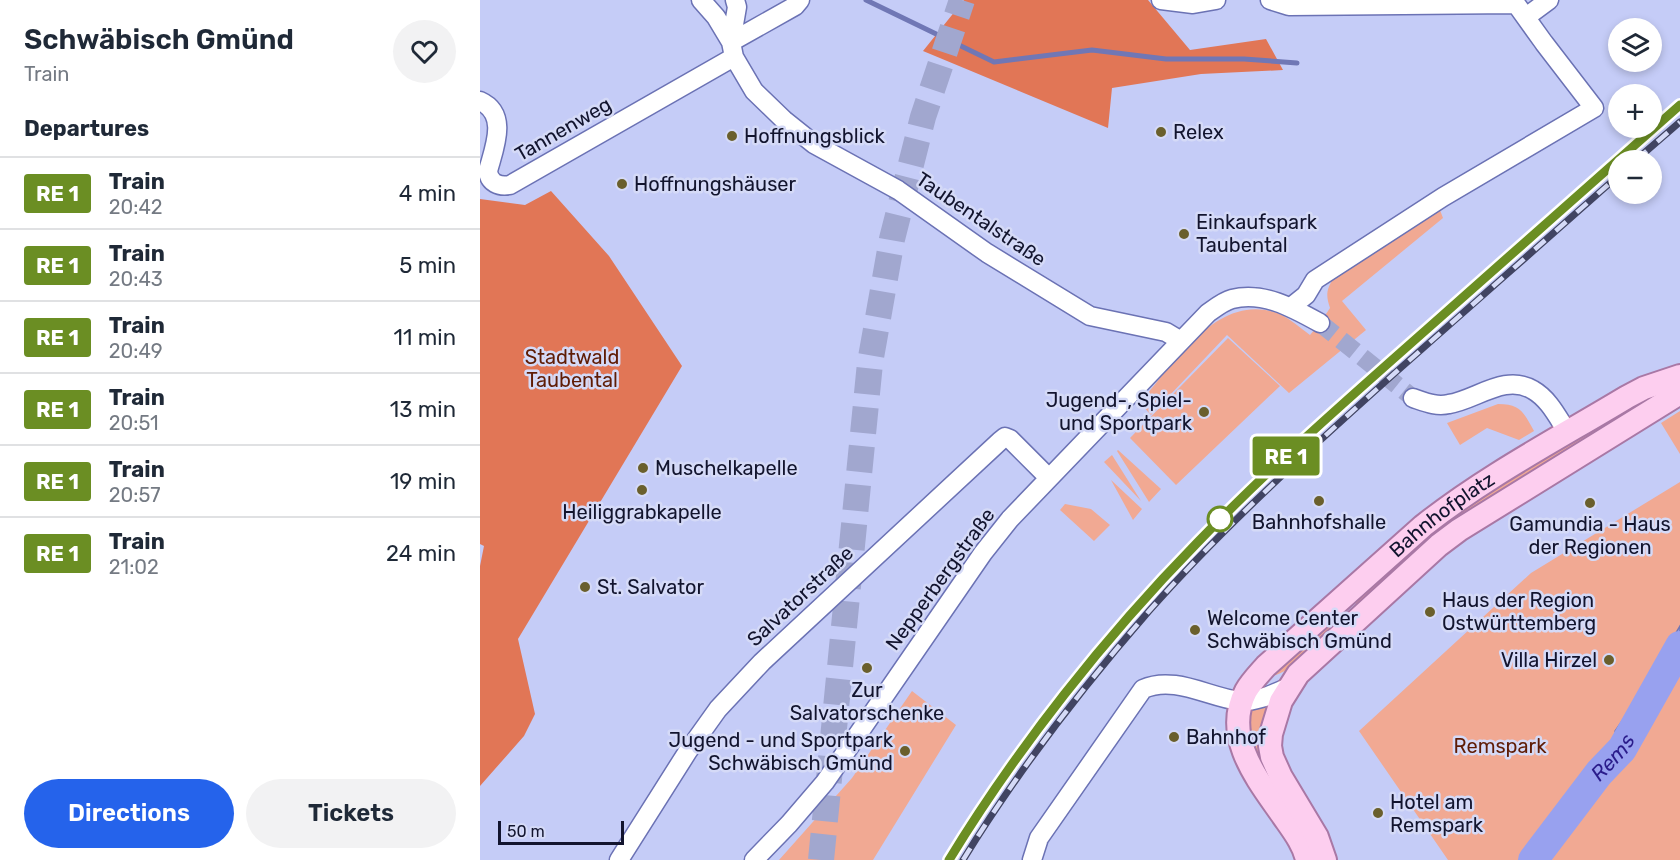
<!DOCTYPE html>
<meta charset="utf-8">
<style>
:root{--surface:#fff;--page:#f2f2f3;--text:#1f2937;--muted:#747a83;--line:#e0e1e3;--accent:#2563eb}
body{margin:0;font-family:Rubik,sans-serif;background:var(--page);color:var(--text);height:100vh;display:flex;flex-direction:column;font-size:22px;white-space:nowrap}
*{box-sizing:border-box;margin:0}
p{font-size:20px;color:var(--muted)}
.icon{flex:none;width:33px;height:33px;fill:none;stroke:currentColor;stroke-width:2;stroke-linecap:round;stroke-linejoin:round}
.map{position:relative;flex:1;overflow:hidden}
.panel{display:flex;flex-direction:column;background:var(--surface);width:480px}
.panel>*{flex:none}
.badge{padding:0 12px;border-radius:4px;font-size:21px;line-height:39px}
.fabs{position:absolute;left:1128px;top:18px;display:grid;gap:12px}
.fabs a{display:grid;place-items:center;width:54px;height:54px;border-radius:50%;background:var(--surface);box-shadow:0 3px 9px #0003;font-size:30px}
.scale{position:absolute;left:18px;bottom:15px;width:126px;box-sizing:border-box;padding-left:6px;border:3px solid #12142e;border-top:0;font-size:16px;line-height:21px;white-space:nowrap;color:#12142e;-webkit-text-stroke:4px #d5daf7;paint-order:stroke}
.map>.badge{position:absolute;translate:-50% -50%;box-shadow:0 0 0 3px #fff}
h2{padding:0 24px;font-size:22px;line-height:54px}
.round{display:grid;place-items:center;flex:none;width:63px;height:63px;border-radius:32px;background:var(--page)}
.overview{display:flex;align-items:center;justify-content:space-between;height:102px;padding:0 24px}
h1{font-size:28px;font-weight:600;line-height:45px}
.primary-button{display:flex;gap:12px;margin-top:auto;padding:12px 24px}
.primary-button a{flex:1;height:69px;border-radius:36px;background:var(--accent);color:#fff;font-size:24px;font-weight:600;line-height:69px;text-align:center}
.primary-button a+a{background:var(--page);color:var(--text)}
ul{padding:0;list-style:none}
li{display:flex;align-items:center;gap:18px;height:72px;padding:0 24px;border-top:2px solid var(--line)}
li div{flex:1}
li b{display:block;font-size:22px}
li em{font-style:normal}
li .badge{min-width:66px;font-weight:700;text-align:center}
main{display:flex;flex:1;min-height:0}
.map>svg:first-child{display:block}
.green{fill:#f1a993}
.forest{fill:#e17656}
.water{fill:#98a1ef;stroke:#7077b5;stroke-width:1.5}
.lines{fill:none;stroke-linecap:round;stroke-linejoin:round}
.stream{stroke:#7077b5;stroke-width:5}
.river{stroke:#98a1ef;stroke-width:30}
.minor-tunnel{stroke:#a1a7cf;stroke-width:18;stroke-dasharray:18 9;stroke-linecap:butt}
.highway-tunnel{stroke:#a1a7cf;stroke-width:26;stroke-dasharray:26 13;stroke-linecap:butt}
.minor-casing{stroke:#6b72b4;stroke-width:21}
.major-casing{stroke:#a978a5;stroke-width:26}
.minor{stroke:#fff;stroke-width:18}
.major{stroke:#fdceef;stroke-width:22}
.rail-casing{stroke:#414462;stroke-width:7}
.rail{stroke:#d5daf7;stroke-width:4.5;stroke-dasharray:14;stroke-linecap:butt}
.line-casing{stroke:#fff;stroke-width:14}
.line{stroke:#6b8e23;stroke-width:9}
.poi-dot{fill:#6a5f2c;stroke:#d5daf7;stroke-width:2}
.stop-dot{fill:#fff;stroke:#6b8e23;stroke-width:3}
.labels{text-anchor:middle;stroke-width:5;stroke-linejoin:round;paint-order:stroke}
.street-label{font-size:20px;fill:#12142e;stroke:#d5daf7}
.poi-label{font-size:20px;fill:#12142e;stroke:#d5daf7;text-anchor:start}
.park-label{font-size:20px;fill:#5f1c05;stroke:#d5daf7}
.water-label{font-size:21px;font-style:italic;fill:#2a1c8b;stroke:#d5daf7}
</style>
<main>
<section class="panel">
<div class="overview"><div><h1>Schwäbisch Gmünd</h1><p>Train</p></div><a class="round"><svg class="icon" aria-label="heart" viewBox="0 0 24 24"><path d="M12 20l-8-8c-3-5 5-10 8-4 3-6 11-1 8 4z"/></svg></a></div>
<h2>Departures</h2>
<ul>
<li><span class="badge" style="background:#6b8e23;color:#fff">RE 1</span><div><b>Train</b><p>20:42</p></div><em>4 min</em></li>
<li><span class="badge" style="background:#6b8e23;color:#fff">RE 1</span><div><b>Train</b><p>20:43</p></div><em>5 min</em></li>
<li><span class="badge" style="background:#6b8e23;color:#fff">RE 1</span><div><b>Train</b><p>20:49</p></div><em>11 min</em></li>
<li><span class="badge" style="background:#6b8e23;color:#fff">RE 1</span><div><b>Train</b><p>20:51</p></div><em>13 min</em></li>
<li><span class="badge" style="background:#6b8e23;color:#fff">RE 1</span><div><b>Train</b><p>20:57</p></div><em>19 min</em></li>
<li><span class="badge" style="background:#6b8e23;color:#fff">RE 1</span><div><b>Train</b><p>21:02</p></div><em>24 min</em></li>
</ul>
<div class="primary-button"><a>Directions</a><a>Tickets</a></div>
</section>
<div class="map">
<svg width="1200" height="860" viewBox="0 0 1200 860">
<rect width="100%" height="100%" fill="#c5ccf7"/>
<path class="green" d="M 958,205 L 963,218 L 862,301 L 886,330 L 809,393 L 747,335 L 671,415 L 660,403 C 692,365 736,294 794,312 C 806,315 819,327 830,335 L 840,323 L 850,308 C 846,296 846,290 853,279 Z
M 748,338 L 800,386 L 696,485 L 650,438 Z
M 1018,404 C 1041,404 1044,413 1054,431 L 1039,440 L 1007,428 L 980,445 L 967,423 Z
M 1146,406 L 1150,414 L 962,531 L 957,527 L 995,498 Z
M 1200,411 L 1200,454 L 1181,423 Z
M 638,450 L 681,489 L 669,502 L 637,451 Z
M 632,455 L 661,501 L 624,462 Z
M 631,480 L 662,509 L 653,520 Z
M 1200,482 L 1200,626 L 1152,707 L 1135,731 L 1156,734 L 1200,663 L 1200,860 L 968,860 L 879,731 L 1051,573 Z
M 585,504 L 611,509 L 630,525 L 614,541 L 580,510 Z
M 935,545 L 941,552 L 880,607 L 873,601 Z
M 852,620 L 857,625 C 840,641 813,672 792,676 Z
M 432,691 L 476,725 L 393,860 L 299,860 L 372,778 Z
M 791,697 L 794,785 L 766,741 L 771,702 Z"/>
<path class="forest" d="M 484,0 L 668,0 L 710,50 L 786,39 L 803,70 L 721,74 L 632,88 L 628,128 L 443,51 Z
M 71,191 L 129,256 L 202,366 L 38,639 L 55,714 L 44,736 L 0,786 L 0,566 L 4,546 L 0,544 L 0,199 L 45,205 Z"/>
<path class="water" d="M 1200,626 L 1200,663 L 1156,734 L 1142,749 L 1135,731 L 1152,707 Z"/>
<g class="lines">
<path class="stream" d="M 386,0 L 514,62 L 612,50 L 686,59 L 764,59 L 817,63"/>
<path class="river" id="s1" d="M 1053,860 L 1119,773 L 1142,749 L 1200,646"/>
<path class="minor-tunnel" d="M 840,323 L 933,398"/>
<path class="highway-tunnel" d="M 341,860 L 390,363 L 412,239 L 443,117 L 482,0"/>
<defs>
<path id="minor" d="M 221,0 L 236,17 L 251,42 L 254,57 L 274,91 L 304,120 L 334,144 L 418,190 L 507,253 L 610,316 L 686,332 L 701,341
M 681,0 L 713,4 L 736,0
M 790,0 L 809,6 L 1036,4 L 1064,43 L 1114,108 L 963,197 L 835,280 L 826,295 L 811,307
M 1046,17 L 1069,0
M 251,42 L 315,6 L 320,0
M 251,42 L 257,7 L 255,0
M 0,101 C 29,114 14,148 8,171 C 9,183 19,187 30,185 L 254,57
M 933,398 C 945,402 956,407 969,404 C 996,400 1025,373 1053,390 C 1069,399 1078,418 1088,433
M 139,860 L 208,751 L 238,709 L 282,662 L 520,441 L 525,437 L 530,439 L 569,478
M 274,860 L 309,824 L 345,782 L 503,553 L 530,519 L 728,313 C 735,308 744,301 752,299 C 783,291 813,308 840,323
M 552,860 L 559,838 L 663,689 C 694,675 728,697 759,701 C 775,703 795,693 809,687"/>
<g id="major">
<path id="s2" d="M 827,860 C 824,844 812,829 803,816 C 778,780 742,737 766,691 C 771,682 779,674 786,666 L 943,526 C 1006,476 1079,438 1147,397 L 1164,388 L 1200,376"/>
<path d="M 845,860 L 837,837 L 801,777 L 792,757 L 790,746 L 791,734 L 801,701 L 818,674 L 959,545 L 979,530 L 1200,393"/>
</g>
</defs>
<use href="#minor" class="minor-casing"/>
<use href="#major" class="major-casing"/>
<use href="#minor" class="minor"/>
<use href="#major" class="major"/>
<defs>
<path id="rail" d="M 1156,160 L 1200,122
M 469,860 C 538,747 624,637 717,543 C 789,468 868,399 946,330 C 1030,255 1115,180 1200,105
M 483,860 C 537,772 601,689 669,611 C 745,525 831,448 916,372 C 990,307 1064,241 1138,176"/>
</defs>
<use href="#rail" class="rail-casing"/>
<use href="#rail" class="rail"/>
</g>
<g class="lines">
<defs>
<path id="line" d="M 469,860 C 538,747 625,637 717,543 C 789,468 868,399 946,330 C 1031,255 1115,180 1200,105"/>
</defs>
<use href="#line" class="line-casing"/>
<use href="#line" class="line"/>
</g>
<g class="poi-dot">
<circle cx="681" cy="132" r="6"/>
<circle cx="252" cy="136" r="6"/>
<circle cx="142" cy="184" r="6"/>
<circle cx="704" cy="234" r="6"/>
<circle cx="724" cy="412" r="6"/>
<circle cx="163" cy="468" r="6"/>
<circle cx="162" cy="490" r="6"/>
<circle cx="839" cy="501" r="6"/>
<circle cx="1110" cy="503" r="6"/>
<circle cx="105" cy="587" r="6"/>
<circle cx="950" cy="612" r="6"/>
<circle cx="715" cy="630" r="6"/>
<circle cx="1129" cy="660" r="6"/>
<circle cx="387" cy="668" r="6"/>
<circle cx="694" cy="737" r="6"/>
<circle cx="425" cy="751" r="6"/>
<circle cx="898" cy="813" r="6"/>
</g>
<circle class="stop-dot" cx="740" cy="519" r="12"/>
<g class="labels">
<g class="street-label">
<text transform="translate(83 129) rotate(-30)" y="7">Tannenweg</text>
<text transform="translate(501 219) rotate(34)" y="7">Taubentalstraße</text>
<text dy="7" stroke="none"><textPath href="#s2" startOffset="453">Bahnhofplatz</textPath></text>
<text transform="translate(460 579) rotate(-54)" y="7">Nepperbergstraße</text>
<text transform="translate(320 596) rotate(-43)" y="7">Salvatorstraße</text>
</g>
<g class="poi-label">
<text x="693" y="139">Relex</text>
<text x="264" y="143">Hoffnungsblick</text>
<text x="154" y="191">Hoffnungshäuser</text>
<text x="716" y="229">Einkaufspark<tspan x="716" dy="23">Taubental</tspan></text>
<text x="712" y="407" text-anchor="end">Jugend-, Spiel-<tspan x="712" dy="23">und Sportpark</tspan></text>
<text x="175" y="475">Muschelkapelle</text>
<text x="162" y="519" text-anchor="middle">Heiliggrabkapelle</text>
<text x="839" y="529" text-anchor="middle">Bahnhofshalle</text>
<text x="1110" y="531" text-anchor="middle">Gamundia - Haus<tspan x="1110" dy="23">der Regionen</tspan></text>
<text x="117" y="594">St. Salvator</text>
<text x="962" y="607">Haus der Region<tspan x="962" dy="23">Ostwürttemberg</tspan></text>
<text x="727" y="625">Welcome Center<tspan x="727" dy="23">Schwäbisch Gmünd</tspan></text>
<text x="1117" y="667" text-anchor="end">Villa Hirzel</text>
<text x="387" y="697" text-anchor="middle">Zur<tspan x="387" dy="23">Salvatorschenke</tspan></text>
<text x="706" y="744">Bahnhof</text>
<text x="413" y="747" text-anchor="end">Jugend - und Sportpark<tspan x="413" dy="23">Schwäbisch Gmünd</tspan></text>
<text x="910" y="809">Hotel am<tspan x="910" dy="23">Remspark</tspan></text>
</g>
<g class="park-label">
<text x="92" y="364">Stadtwald<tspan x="92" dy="23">Taubental</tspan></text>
<text x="1020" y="753">Remspark</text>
</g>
<g class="water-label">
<text dy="7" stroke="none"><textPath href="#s1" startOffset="130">Rems</textPath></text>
</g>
</g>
</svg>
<div class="fabs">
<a><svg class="icon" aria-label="layers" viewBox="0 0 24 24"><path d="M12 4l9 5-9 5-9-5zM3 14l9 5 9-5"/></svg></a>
<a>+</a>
<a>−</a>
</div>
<div class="scale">50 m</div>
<b class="badge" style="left:806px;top:456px;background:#6b8e23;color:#fff">RE 1</b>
</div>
</main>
